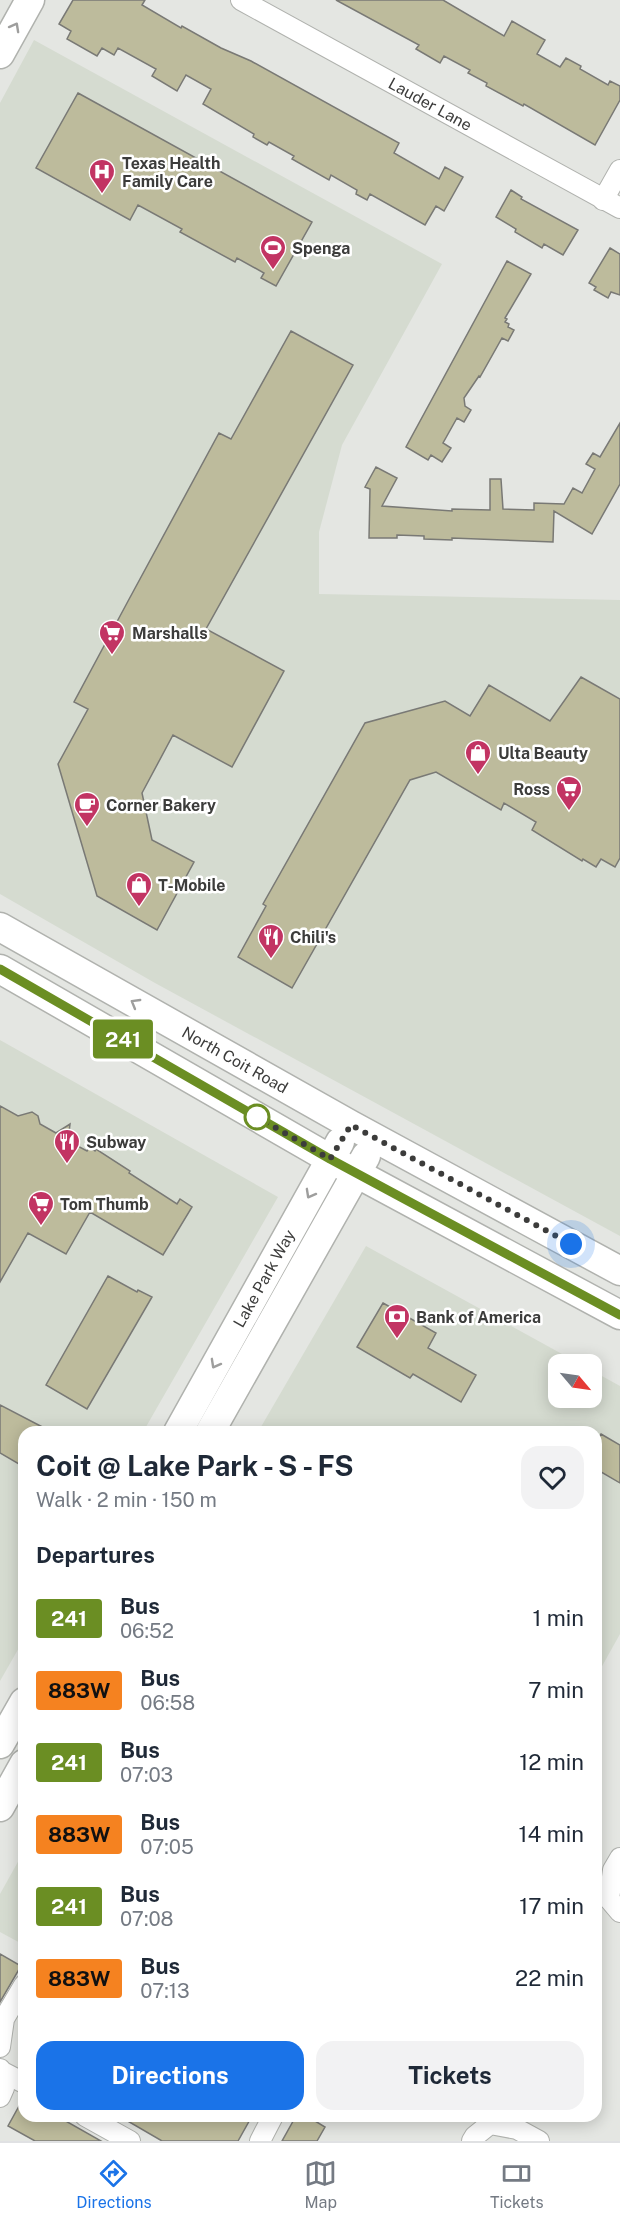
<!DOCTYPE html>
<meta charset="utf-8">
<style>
:root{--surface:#fff;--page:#f2f2f3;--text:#1f2937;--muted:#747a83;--line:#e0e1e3;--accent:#1a73e8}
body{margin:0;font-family:"Public Sans",sans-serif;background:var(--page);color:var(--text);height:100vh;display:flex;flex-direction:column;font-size:22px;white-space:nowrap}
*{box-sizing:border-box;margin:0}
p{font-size:20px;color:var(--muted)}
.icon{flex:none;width:33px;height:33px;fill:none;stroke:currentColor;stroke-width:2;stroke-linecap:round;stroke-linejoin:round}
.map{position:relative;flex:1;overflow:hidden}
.panel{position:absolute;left:18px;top:1426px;width:584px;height:696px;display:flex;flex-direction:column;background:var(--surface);border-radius:18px;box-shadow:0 3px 15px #0003}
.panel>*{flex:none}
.badge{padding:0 12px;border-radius:4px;font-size:21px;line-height:39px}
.needle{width:39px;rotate:119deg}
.buttons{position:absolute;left:548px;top:1354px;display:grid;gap:12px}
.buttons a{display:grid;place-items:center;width:54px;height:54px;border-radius:12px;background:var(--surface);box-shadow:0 3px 15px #0003;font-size:30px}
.you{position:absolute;width:30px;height:30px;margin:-15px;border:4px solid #fff;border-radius:50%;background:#1a73e8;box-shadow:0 0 0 9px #1a73e833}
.map>.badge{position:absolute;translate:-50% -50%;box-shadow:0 0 0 3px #fff}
h2{padding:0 18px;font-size:22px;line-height:54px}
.round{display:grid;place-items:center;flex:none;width:63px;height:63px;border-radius:18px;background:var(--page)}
.overview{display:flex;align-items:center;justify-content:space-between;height:102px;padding:0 18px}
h1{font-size:28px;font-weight:700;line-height:45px}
.primary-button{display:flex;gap:12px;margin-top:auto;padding:12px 18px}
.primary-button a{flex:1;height:69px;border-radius:18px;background:var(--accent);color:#fff;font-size:24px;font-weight:700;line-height:69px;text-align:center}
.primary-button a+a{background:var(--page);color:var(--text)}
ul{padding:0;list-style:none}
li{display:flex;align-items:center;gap:18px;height:72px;padding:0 18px}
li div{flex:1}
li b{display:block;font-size:22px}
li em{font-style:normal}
li .badge{min-width:66px;font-weight:700;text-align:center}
.tabs{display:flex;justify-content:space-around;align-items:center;height:84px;border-top:2px solid var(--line);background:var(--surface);font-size:16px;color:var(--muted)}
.tabs a{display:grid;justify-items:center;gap:3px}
.tabs .active{color:var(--accent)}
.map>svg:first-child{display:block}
.built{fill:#d5dbd0}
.building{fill:#bdbb9c;stroke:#797975;stroke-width:1.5}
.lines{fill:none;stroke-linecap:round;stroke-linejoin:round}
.street-casing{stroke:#b0b2ae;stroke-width:22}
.secondary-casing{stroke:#b0b2ae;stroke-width:31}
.street{stroke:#fff;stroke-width:20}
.secondary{stroke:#fff;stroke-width:28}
.oneway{stroke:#9e9e9d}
.line-casing{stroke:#fff;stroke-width:14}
.line{stroke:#6b8e23;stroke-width:9}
.walk{stroke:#3c3c3b;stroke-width:6;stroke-dasharray:0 10.8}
.stop-dot{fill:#fff;stroke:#6b8e23;stroke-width:3}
.labels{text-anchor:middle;stroke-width:5;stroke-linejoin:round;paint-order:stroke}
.street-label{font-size:16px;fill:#3c3c3b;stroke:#fff}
.poi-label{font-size:16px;font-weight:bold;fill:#3c3c3b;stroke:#fff;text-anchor:start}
</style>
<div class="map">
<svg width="620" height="2141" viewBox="0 0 620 2141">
<rect width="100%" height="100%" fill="#e4e6e2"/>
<path class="built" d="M 34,40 L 442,264 L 342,445 L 319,532 L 319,594 L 620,600 L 620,1236 L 155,983 L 0,894 L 0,103 Z
M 0,1040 L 278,1197 L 143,1432 L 24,1432 L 24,1639 L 0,1681 Z
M 366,1246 L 582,1365 L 558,1365 L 558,1398 L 591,1398 L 591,1370 L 620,1386 L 620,1634 L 596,1677 L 596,1432 L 258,1432 Z
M 24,1851 L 24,1945 L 0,1932 L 0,1894 Z"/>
<path class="building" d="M 73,0 L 145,0 L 142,5 L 181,28 L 182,26 L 221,48 L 251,61 L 399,143 L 394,153 L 439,179 L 445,167 L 463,177 L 444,211 L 436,206 L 425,225 L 370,194 L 367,200 L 356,194 L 357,190 L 331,175 L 329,180 L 292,159 L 294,156 L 269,142 L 267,145 L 253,137 L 254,134 L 203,104 L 211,89 L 186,75 L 177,91 L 152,76 L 156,69 L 118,48 L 114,55 L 102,48 L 97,56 L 67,39 L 71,31 L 59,24 Z
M 336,0 L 443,0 L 504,36 L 512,21 L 545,40 L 537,54 L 560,67 L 566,58 L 581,66 L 580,69 L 608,85 L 610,81 L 620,86 L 620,100 L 595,145 L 524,104 L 523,106 L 486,86 L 487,83 L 468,73 L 470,70 L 444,56 L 440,63 L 416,49 L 419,45 Z
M 78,93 L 312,222 L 276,286 L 261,278 L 264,273 L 237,258 L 235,262 L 180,232 L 182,229 L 138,205 L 130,220 L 36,168 Z
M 511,190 L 522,197 L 521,199 L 578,230 L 563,255 L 544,244 L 542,248 L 515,232 L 516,229 L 496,217 Z
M 610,248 L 620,254 L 620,295 L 611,292 L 608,298 L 594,290 L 596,287 L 589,283 Z
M 507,261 L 531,274 L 505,318 L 507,319 L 505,322 L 509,324 L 508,327 L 514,330 L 508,341 L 502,338 L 480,377 L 479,376 L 464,398 L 465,406 L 471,410 L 464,422 L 457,418 L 443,443 L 451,448 L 442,462 L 431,455 L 428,460 L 406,447 Z
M 291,331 L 353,365 L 206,629 L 284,671 L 232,767 L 173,735 L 142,793 L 152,840 L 194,862 L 157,930 L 97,896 L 58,764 L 88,709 L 74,702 L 127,603 L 219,433 L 231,439 Z
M 620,423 L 620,484 L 592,534 L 554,511 L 553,542 L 452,538 L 452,540 L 424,539 L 424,536 L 397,535 L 397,538 L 369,538 L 370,489 L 365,487 L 376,467 L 397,478 L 382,506 L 452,511 L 452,509 L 490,510 L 490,479 L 501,479 L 503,509 L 534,510 L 534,503 L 564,504 L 573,488 L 582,493 L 595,469 L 586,464 L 593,453 L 600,457 Z
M 581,677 L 620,699 L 620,858 L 615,867 L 601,859 L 596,867 L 583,859 L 582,861 L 532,830 L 536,822 L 504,803 L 501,810 L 436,772 L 410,780 L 292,988 L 238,957 L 266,906 L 263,904 L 365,723 L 445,701 L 470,716 L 489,685 L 550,721 Z
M 0,1106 L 18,1116 L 32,1112 L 38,1116 L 40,1124 L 56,1133 L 70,1124 L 68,1141 L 87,1151 L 89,1147 L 95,1151 L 96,1149 L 130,1171 L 129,1173 L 177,1204 L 180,1199 L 192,1207 L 163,1255 L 90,1212 L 66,1254 L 28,1233 L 0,1282 Z
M 108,1276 L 137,1292 L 138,1290 L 152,1297 L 87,1409 L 46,1385 Z
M 383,1303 L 436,1333 L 428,1348 L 476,1375 L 461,1402 L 413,1374 L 410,1378 L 357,1347 Z
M 0,1405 L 52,1432 L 24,1432 L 24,1467 L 0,1453 Z
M 601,1434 L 620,1445 L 620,1483 L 596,1469 L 596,1443 Z
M 0,1954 L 21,1966 L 0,2002 Z
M 24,2097 L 24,2116 L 57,2116 L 101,2141 L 35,2141 L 8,2126 Z
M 119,2116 L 252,2116 L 238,2141 L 162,2141 Z
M 296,2116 L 307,2116 L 325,2127 L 317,2141 L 282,2141 Z"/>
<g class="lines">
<defs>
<g id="street">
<path id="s1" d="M 241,0 L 620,208"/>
<path d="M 603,200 L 620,170"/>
<path d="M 620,1858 L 613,1870 L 609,1899 L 620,1912"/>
<path d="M 0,2047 L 4,2019 L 24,1985"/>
<path d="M 0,2069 L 4,2088 L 0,2097"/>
<path d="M 1,2071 L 24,2083"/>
<path d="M 85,2116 L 130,2141"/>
<path d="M 260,2141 L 273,2116"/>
<path d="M 472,2141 L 475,2136 L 490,2124 L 517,2129 L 539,2141"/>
</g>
<g id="secondary">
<path d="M 0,54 L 30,0"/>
<path id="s2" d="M 0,927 L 351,1125 L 620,1271"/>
<path d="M 0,969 L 330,1159 L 620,1315"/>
<path id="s3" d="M 178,1432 L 340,1142"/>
<path d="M 210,1432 L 366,1156"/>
<path d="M 0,1744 L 24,1702"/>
<path d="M 0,1807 L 24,1764"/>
</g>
</defs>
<use href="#street" class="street-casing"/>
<use href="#secondary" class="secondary-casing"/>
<use href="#street" class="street"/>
<use href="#secondary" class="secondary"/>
</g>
<defs><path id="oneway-chevron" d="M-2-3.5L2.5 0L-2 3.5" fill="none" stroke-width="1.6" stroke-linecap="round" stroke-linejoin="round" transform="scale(1.5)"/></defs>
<g class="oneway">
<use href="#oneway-chevron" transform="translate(15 27) rotate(-61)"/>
<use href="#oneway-chevron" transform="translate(135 1003) rotate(-150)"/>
<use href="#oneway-chevron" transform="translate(310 1194) rotate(119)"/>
<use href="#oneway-chevron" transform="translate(215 1364) rotate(119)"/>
</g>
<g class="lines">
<defs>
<path id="line" d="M 0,969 L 330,1159 L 620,1315"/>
</defs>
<use href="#line" class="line-casing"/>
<use href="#line" class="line"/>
<path class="walk" d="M 257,1117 L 330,1159 L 351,1125 L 571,1244"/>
</g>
<defs>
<symbol id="hospital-pin" viewBox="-11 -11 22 30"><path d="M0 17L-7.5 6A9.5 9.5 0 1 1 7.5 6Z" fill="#c23463" stroke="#fff"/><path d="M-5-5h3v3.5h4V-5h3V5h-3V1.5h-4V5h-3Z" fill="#fff"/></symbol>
<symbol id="stadium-pin" viewBox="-11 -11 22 30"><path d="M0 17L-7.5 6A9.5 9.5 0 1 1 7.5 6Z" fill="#c23463" stroke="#fff"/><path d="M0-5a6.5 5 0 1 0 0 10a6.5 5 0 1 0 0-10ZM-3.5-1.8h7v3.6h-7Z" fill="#fff"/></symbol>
<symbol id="supermarket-pin" viewBox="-11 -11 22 30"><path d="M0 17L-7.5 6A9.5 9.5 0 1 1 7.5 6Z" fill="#c23463" stroke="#fff"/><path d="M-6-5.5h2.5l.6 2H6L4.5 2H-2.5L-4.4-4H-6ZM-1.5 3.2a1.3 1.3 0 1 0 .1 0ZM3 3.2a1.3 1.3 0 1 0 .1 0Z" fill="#fff"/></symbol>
<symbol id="shop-pin" viewBox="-11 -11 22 30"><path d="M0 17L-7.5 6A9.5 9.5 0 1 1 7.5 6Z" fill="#c23463" stroke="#fff"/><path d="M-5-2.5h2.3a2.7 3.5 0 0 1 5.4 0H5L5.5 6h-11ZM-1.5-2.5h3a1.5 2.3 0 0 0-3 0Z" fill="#fff"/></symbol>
<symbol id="cafe-pin" viewBox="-11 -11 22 30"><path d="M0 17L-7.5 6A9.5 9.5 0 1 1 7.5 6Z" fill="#c23463" stroke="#fff"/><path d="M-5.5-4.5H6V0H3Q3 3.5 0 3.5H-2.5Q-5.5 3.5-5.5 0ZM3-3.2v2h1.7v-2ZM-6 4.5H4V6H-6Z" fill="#fff"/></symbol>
<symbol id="restaurant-pin" viewBox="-11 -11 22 30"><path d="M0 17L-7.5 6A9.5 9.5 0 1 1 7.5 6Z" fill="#c23463" stroke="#fff"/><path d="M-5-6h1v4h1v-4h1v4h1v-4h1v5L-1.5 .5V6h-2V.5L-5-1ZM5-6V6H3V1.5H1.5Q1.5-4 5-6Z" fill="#fff"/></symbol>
<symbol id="bank-pin" viewBox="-11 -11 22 30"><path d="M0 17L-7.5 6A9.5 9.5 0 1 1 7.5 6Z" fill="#c23463" stroke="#fff"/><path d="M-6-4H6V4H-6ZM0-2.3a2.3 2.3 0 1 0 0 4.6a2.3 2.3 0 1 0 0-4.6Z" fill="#fff"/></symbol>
</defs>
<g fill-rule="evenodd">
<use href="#hospital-pin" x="87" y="157" width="30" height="40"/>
<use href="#stadium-pin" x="258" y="233" width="30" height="40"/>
<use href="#supermarket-pin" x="97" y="618" width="30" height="40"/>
<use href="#shop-pin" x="463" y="738" width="30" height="40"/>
<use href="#supermarket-pin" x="554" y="774" width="30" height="40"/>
<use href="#cafe-pin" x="72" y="790" width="30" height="40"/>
<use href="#shop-pin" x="124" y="870" width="30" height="40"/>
<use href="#restaurant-pin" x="256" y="922" width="30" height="40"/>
<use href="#restaurant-pin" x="52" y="1127" width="30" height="40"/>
<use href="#supermarket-pin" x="26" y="1189" width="30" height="40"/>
<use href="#bank-pin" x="382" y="1302" width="30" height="40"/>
</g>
<circle class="stop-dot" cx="257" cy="1117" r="12"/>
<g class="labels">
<g class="street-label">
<text dy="6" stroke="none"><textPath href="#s1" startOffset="216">Lauder Lane</textPath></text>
<text dy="6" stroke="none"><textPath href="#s2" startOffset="270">North Coit Road</textPath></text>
<text dy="6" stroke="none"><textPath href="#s3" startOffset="176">Lake Park Way</textPath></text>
</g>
<g class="poi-label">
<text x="122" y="169">Texas Health<tspan x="122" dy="18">Family Care</tspan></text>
<text x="292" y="254">Spenga</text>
<text x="132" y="639">Marshalls</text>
<text x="498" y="759">Ulta Beauty</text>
<text x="550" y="795" text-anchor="end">Ross</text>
<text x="106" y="811">Corner Bakery</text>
<text x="158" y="891">T-Mobile</text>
<text x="290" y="943">Chili's</text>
<text x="86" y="1148">Subway</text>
<text x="60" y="1210">Tom Thumb</text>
<text x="416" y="1323">Bank of America</text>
</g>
</g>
</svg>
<div class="buttons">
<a><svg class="needle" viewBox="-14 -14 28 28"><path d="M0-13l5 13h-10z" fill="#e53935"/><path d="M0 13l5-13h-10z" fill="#747a83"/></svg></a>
</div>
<div class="you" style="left:571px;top:1244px"></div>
<b class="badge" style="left:123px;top:1039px;background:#6b8e23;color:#fff">241</b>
<section class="panel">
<div class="overview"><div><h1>Coit @ Lake Park - S - FS</h1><p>Walk · 2 min · 150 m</p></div><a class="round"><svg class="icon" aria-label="heart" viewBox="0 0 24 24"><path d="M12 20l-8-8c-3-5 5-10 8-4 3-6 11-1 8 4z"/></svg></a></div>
<h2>Departures</h2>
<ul>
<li><span class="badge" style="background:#6b8e23;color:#fff">241</span><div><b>Bus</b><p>06:52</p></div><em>1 min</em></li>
<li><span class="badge" style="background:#f58220;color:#111">883W</span><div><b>Bus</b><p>06:58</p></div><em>7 min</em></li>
<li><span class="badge" style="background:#6b8e23;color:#fff">241</span><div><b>Bus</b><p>07:03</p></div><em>12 min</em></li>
<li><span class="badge" style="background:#f58220;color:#111">883W</span><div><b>Bus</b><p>07:05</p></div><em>14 min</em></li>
<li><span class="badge" style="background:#6b8e23;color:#fff">241</span><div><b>Bus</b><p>07:08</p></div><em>17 min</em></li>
<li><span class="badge" style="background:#f58220;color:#111">883W</span><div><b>Bus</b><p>07:13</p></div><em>22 min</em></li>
</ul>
<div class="primary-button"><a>Directions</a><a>Tickets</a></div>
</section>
</div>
<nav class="tabs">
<a class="active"><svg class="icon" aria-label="directions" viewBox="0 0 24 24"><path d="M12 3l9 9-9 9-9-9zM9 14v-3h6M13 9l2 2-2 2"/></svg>Directions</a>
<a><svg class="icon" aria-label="map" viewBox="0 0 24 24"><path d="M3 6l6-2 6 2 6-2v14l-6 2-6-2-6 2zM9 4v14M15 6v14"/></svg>Map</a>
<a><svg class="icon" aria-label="tickets" viewBox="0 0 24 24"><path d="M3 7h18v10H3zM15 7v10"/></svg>Tickets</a>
</nav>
